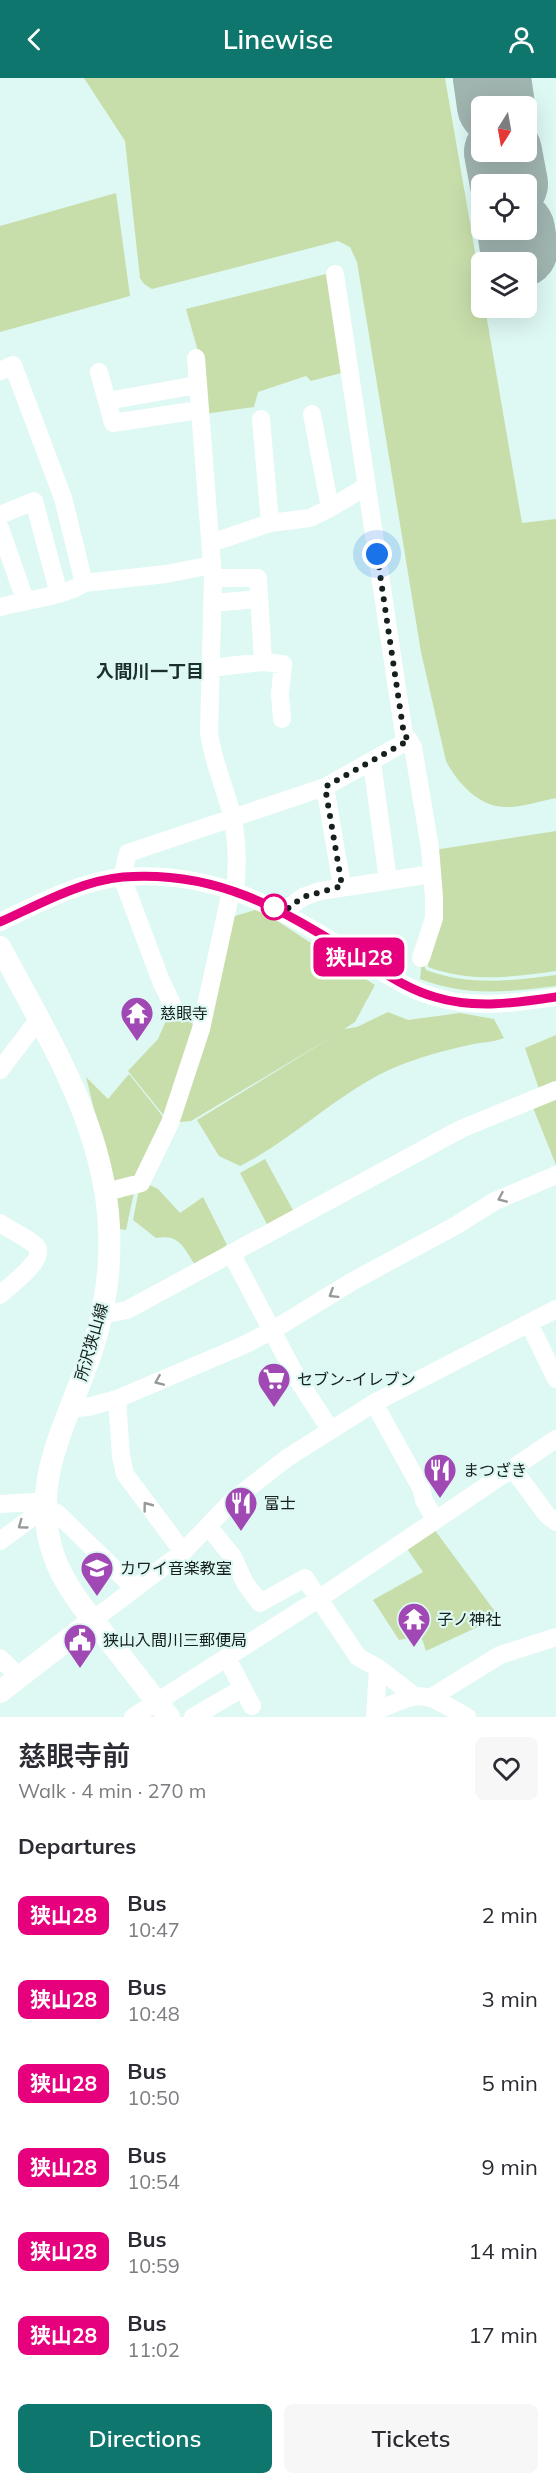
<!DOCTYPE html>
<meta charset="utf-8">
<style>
:root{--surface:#fff;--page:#f7f7f7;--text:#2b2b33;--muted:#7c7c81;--accent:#0f766e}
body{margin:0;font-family:Mulish,"Noto Sans JP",sans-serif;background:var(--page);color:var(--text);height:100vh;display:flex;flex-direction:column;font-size:22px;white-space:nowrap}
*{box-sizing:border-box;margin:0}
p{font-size:20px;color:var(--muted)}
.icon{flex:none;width:33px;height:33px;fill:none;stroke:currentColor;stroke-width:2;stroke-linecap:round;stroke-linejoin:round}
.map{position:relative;height:1639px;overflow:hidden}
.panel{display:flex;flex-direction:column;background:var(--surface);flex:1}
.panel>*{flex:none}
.badge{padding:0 12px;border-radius:9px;font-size:21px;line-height:39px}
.needle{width:39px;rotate:191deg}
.buttons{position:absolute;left:471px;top:18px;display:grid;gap:12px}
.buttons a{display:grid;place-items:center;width:66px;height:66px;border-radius:9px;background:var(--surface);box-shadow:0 6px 24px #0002;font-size:30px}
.you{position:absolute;width:30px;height:30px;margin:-15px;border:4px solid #fff;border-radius:50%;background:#1a73e8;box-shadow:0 0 0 9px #1a73e833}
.map>.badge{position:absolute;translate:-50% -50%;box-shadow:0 0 0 3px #fff}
h2{padding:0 18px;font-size:22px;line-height:54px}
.round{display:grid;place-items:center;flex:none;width:63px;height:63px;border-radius:9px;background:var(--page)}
.summary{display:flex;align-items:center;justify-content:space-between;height:102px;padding:0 18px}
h1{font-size:28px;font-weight:600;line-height:45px}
.cta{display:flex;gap:12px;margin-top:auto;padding:12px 18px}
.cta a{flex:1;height:69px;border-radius:9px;background:var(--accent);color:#fff;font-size:24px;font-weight:600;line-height:69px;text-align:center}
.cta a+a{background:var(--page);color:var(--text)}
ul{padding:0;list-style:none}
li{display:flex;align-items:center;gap:18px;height:84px;padding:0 18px}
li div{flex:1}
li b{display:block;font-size:22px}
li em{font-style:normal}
li .badge{min-width:66px;font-weight:700;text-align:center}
header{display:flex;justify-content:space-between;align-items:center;height:78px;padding:0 18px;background:var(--accent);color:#fff;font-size:27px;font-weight:600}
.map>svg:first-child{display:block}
.green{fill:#c7deaa}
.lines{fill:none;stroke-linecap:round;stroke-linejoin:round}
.taxiway{stroke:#a0b4b0;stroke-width:32}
.runway{stroke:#a0b4b0;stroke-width:78}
.minor{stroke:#fff;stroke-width:18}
.major{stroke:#fff;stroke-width:22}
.oneway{stroke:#969b9a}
.line-casing{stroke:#fff;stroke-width:14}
.line{stroke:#e6007e;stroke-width:9}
.walk{stroke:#16201e;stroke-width:6;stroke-dasharray:0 10.8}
.stop-dot{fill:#fff;stroke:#e6007e;stroke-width:3}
.labels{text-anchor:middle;stroke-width:4.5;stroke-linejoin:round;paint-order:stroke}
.poi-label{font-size:16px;fill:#16201e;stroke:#def8f3;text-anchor:start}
.street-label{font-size:16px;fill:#16201e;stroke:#def8f3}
.neighbourhood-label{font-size:18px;font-weight:bold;fill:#1b302d;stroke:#def8f3}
</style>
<header><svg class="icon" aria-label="back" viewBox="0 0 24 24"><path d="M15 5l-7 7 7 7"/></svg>Linewise<svg class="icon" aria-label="person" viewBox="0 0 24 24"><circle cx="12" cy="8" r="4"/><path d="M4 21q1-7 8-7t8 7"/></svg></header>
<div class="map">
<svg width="556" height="1639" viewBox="0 0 556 1639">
<rect width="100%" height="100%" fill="#def8f3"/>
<path class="green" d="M 84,0 L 445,0 L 481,209 L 482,230 L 485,230 L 522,445 L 556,441 L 556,720 C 540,723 520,730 504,729 C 478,728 457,704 446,683 L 421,574 L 357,184 L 350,169 L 338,163 L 152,211 L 144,206 L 140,200 L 125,63 Z
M 116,115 L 130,218 L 0,254 L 0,148 Z
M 330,195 L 345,294 L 311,303 L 306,298 L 258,314 L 254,329 L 204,336 L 200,280 L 186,231 Z
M 556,753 L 556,893 C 512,899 471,905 428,889 L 434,772 Z
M 259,831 L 375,907 L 355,944 L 344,951 L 357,949 L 388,934 L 408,942 L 460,935 L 494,941 L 504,960 C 492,965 481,964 469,967 C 446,972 420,979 398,988 C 340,1012 296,1060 240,1088 L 219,1078 L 197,1042 L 335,957 L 191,1043 L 171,1045 L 228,840 Z
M 422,883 L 426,892 C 469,908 512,903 556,897 L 556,908 C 506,914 468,919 420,901 Z
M 172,929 L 200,952 L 169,1044 L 128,993 L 158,961 Z
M 556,957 L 556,1008 L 540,1014 L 525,970 Z
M 129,996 L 168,1045 L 139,1103 L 113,1108 L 86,999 L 108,1021 Z
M 556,1017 L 556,1087 L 532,1027 Z
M 265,1081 L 294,1134 L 268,1148 L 240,1095 Z
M 146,1105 L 158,1111 L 180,1135 L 203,1119 L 229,1171 L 196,1188 C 183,1170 181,1156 156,1160 L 133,1142 L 139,1111 Z
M 134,1114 L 126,1152 L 119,1151 L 114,1115 Z
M 434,1451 L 499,1539 L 426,1573 L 421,1558 L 399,1562 L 373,1522 L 423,1494 L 406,1469 Z"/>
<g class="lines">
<path class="taxiway" d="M 492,3 L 510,0"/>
<path class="runway" d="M 492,0 L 496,28
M 503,74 L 509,106
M 516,152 L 519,171"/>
<path class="minor" d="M 335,196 L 404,657 L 413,669 L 430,770 L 434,819 L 434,840 L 421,880
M 196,280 L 213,500 L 209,654 C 212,680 223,705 230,730 C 238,758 238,786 235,814
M 0,293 L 13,287 L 63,420 L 84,505
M 99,294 L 113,345 L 199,332
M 107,323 L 197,307
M 312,336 L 330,430
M 261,341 L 270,445
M 0,437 L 34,423 L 59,516
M 0,450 L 25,522
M 211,465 L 270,445 L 310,440 L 330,430 L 367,408
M 213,500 L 258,500 L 263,584
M 212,525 L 259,521
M 0,529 C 22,523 69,517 84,505 L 166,496 L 212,487
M 210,590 L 263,584 L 283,586 L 280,616 L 282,641
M 372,684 L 388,802
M 325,709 L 342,808
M 283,834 L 303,819 L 320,813 L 432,796
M 0,844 C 38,826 80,803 123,799 C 217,792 278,830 355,877 C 380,892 406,911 435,919 C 474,931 516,925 556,919
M 173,928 L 161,903 L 122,799 L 128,775 L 325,709 L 409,662
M 0,992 L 38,942
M 106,1114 L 141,1105 L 170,1045 L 201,951 L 231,813
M 0,1145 C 8,1151 32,1162 37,1169 C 45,1183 9,1208 0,1217
M 231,1175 L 298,1302 L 330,1351
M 101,1237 L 127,1232 L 461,1051 L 556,1012
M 529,1245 L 556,1301
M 117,1321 L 121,1378 L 125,1396 L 183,1474
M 374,1325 L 421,1410 L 424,1422 L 435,1442
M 68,1331 L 88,1329 L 117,1321 L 244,1267 L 273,1252 L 353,1203 L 455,1148 L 495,1123 L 556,1097
M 513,1391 L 547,1437 L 556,1444
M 0,1426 L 33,1424 L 57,1435 L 135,1511
M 208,1448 L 233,1479 L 245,1505 L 260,1525 L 305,1500 L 358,1579 L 378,1590 L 413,1617
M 0,1463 L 45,1430
M 93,1542 L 183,1474 L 233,1422 L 287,1380 L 374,1325 L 556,1231
M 0,1580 L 19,1599
M 227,1580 L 252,1628
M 432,1619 L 500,1577 L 556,1559
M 376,1633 C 424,1612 421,1613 467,1639
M 133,1639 L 320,1520 L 556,1361
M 193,1639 L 243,1610
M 375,1639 L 378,1590"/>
<path class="major" d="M 0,869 C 47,958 104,1045 109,1149 C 111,1189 105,1231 93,1269 C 70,1342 24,1407 57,1486 C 69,1514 89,1537 108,1561 C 128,1587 148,1613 169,1639
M 0,1614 L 93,1542"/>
</g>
<defs><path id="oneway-chevron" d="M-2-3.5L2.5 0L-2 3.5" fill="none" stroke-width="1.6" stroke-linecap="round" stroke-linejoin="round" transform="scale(1.5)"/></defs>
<g class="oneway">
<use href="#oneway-chevron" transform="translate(502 1120) rotate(156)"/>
<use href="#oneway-chevron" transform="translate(333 1216) rotate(148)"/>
<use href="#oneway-chevron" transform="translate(159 1303) rotate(157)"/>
<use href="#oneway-chevron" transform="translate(147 1428) rotate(-127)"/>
<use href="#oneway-chevron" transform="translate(22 1447) rotate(144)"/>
</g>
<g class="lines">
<defs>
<path id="line" d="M 0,844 C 38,827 80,803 123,799 C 217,792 279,830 355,877 C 380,892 406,911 435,919 C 474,931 516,925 556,919"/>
</defs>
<use href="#line" class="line-casing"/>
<use href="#line" class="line"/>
<path class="walk" d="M 274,829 L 272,828 L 283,834 L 303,819 L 342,808 L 325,709 L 409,662 L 404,657 L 377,476"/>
</g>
<defs>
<symbol id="temple-pin" viewBox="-11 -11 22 30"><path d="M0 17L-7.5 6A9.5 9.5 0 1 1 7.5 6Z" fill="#a048b4" stroke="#def8f3"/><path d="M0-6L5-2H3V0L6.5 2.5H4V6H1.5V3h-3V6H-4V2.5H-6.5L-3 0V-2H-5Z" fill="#fff"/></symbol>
<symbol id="supermarket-pin" viewBox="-11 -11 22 30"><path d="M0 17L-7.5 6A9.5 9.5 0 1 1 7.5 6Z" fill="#a048b4" stroke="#def8f3"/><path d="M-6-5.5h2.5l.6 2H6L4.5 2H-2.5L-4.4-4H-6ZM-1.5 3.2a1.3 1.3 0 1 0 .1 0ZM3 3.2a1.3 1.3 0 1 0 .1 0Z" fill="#fff"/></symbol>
<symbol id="restaurant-pin" viewBox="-11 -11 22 30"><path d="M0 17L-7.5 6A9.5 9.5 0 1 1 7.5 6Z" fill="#a048b4" stroke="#def8f3"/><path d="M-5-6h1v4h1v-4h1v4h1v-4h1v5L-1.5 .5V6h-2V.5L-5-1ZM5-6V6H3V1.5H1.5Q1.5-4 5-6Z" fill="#fff"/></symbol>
<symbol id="school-pin" viewBox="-11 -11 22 30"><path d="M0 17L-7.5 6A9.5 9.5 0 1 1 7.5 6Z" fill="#a048b4" stroke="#def8f3"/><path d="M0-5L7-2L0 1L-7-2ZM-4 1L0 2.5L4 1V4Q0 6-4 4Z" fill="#fff"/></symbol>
<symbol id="civic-pin" viewBox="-11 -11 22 30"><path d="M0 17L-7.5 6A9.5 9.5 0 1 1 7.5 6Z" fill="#a048b4" stroke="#def8f3"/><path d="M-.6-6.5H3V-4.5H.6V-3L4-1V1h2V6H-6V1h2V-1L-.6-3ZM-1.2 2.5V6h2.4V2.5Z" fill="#fff"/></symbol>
</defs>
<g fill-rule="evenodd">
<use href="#temple-pin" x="118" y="916" width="38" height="52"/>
<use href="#supermarket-pin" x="255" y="1282" width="38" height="52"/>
<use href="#restaurant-pin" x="421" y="1373" width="38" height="52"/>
<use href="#restaurant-pin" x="222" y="1406" width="38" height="52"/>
<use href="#school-pin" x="78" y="1471" width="38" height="52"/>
<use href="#temple-pin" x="395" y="1522" width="38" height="52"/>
<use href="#civic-pin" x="61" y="1543" width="38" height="52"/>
</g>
<circle class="stop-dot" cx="274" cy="829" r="12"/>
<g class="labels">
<g class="poi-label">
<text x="160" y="941">慈眼寺</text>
<text x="297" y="1307">セブン-イレブン</text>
<text x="463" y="1398">まつざき</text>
<text x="264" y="1431">富士</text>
<text x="120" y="1496">カワイ音楽教室</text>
<text x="437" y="1547">子ノ神社</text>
<text x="103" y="1568">狭山入間川三郵便局</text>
</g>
<g class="street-label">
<text transform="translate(91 1264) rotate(-74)" y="6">所沢狭山線</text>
</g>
<g class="neighbourhood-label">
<text x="150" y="600">入間川一丁目</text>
</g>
</g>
</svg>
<div class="buttons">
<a><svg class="needle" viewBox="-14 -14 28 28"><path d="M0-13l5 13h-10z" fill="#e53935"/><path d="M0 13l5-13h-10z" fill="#7c7c81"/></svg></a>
<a><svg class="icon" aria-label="locate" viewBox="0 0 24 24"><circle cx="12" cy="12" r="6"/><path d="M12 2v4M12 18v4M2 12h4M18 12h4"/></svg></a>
<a><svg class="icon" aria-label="layers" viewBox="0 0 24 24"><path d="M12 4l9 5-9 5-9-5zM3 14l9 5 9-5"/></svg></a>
</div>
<div class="you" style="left:377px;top:476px"></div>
<b class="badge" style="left:359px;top:879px;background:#e6007e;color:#fff">狭山28</b>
</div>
<section class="panel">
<div class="summary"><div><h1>慈眼寺前</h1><p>Walk · 4 min · 270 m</p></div><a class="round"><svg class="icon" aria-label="heart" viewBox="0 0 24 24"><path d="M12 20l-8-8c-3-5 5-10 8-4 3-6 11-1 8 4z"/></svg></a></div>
<h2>Departures</h2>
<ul>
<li><span class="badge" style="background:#e6007e;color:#fff">狭山28</span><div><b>Bus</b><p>10:47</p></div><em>2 min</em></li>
<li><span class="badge" style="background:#e6007e;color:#fff">狭山28</span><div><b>Bus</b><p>10:48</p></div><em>3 min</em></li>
<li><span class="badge" style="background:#e6007e;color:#fff">狭山28</span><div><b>Bus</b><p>10:50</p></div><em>5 min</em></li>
<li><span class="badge" style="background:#e6007e;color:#fff">狭山28</span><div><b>Bus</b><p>10:54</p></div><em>9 min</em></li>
<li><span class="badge" style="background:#e6007e;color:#fff">狭山28</span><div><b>Bus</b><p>10:59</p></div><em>14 min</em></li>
<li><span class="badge" style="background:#e6007e;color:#fff">狭山28</span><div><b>Bus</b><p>11:02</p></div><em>17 min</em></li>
</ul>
<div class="cta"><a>Directions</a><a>Tickets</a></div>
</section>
